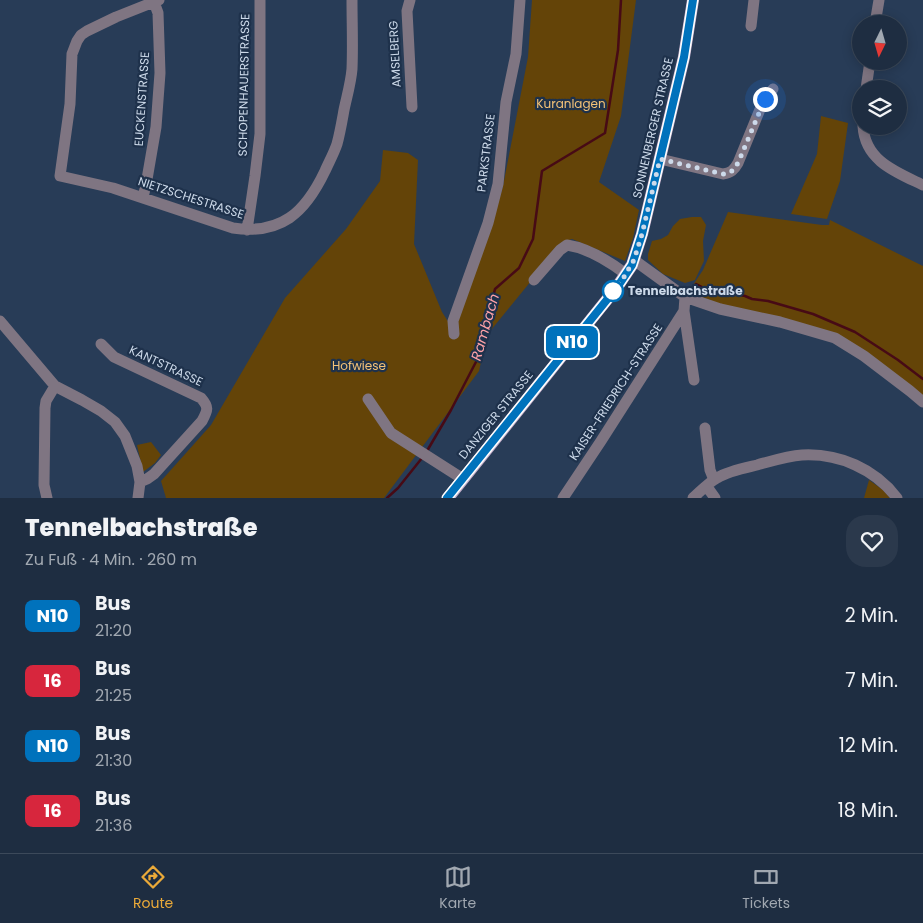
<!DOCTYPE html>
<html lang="de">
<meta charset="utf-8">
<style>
:root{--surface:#1e2d41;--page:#2b394c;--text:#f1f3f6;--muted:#a1a8b1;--line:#3c495a;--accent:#ebaa39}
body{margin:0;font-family:Poppins,sans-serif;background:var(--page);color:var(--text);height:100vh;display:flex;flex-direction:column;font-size:19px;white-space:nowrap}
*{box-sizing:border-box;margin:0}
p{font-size:16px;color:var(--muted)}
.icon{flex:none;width:28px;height:28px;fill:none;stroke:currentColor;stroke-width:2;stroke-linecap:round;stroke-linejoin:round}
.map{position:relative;height:498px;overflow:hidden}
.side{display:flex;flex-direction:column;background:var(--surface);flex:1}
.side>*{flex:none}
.badge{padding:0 10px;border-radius:8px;font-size:18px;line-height:32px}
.needle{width:32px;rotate:185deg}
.fabs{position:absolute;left:852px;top:15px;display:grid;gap:10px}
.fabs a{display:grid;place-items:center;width:55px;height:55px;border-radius:50%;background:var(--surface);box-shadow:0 2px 12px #0003,0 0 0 1px var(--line);font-size:25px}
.you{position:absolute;width:25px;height:25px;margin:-12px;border:4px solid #fff;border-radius:50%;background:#1a73e8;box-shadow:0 0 0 8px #1a73e833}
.map>.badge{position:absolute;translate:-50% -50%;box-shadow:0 0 0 2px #fff}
.round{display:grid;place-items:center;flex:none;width:52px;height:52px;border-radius:20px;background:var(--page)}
.headline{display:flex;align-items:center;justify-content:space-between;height:85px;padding:0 25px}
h1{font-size:24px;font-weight:800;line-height:38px}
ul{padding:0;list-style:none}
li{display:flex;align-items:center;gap:15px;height:65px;padding:0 25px}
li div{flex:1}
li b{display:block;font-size:19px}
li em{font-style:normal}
li .badge{min-width:55px;font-weight:700;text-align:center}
.menu{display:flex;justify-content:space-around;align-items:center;height:70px;border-top:1px solid var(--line);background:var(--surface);font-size:14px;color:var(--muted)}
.menu a{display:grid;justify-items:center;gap:2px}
.menu .on{color:var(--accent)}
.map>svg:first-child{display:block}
.green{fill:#644408}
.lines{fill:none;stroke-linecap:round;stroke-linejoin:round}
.stream{stroke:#470a15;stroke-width:2.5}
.minor{stroke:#7f7582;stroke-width:11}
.major{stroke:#c1adc9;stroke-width:12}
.line-casing{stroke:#fff;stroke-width:11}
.line{stroke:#0072bc;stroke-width:8}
.walk{stroke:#cddaea;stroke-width:5;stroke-dasharray:0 9}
.stop-dot{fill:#fff;stroke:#0072bc;stroke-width:2.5}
.labels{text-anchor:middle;stroke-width:4.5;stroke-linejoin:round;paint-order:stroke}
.street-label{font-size:12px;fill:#cddaea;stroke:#1e314b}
.park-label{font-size:12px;fill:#f4c277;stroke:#1e314b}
.stop-label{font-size:12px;font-weight:bold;fill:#cddaea;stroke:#1e314b;text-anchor:start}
.water-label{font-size:14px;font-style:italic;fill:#ffa3a8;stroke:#1e314b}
</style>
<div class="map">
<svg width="923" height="498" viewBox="0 0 923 498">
<rect width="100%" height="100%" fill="#283c57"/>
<path class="green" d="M 532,0 L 636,0 L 621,116 L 599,182 L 639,210 L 633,238 L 625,261 L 572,239 L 563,242 L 487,335 L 479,371 L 384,498 L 166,498 L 161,481 L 211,425 L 285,298 L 346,229 L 380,181 L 383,150 L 408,153 L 418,160 L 414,244 L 442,312 L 449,323 L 488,238 L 503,186 L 528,57 Z
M 821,116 L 848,123 L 840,181 L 827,219 L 791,214 L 817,154 Z
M 728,212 L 822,225 L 829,225 L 830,220 L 923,266 L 923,402 L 835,338 L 685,297 L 703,270 Z
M 692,217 L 701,217 L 706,225 L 703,241 L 704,261 L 695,280 L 685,283 L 663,274 L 648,260 L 648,254 L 652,241 L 661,239 L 668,235 L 673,226 L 680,219 Z
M 151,442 L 161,455 L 155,463 L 143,472 L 137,445 Z
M 869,480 L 883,490 L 890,498 L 864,498 Z"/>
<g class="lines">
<path class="stream" d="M 696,284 L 712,292 L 729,293 L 745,296 L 752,299 L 768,301 L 813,314 L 855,332 L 898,360 L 923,379
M 427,451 L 451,410 L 478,358 L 495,289 L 519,268 L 533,239 L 542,171 L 605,133 L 618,50 L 621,0
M 387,498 L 398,488 L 422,458"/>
<path class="minor" d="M 159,0 L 116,17 L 87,31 L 81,35 L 77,41 L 72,54 L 70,104 L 60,176 L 113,188 L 233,228 C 281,235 305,213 325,171 C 329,162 334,153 337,144 C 340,133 342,121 344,110 C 347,96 351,82 352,69 C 353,46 352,23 352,0
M 410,0 L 407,11 L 412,107
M 875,24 L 879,0
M 751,26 L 754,0
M 866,89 L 870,61
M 863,126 C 865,161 896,172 923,185
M 660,159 L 723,174 C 731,173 734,170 738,163 L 763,102 L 773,89
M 143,197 L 146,185 L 156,127 L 160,73 L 158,13 L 154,2
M 247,230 L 255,176 L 260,134 L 260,0
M 634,260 L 685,297 L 720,309 L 780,322 L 835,338 L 864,356 L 910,391 L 923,402
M 534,280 L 560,250 L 567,245 C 587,248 610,262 626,274
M 684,311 L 694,380
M 0,321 L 55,386 L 82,400 L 101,411 L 115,422 L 125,436 L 137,466 L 140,482 L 138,498
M 454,334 L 453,321 L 488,223 L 498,184 L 506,102 L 516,54 L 520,0
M 101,344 L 114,357 L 201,398 C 209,407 208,410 202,421 L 154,474 L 147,479 L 140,482
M 368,399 L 391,433 L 463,479
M 705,428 L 710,470 L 712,475 L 715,479
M 706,487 L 710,491 L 715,498
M 47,498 L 44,485 L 45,408 L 46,401 L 55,386
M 563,498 L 601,441 L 684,311 L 685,297
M 693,498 C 701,491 708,483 717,478 C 728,471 744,468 757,465 C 772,461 787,456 802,455 C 839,453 875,469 897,498"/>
<path class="major" d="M 448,498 L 617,287 L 632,265 L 642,234 L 684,57 L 693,0"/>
</g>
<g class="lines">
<defs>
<path id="line" d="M 447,498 L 618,286 L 632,265 L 642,234 L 684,57 L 693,0"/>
</defs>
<use href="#line" class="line-casing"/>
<use href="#line" class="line"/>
<path class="walk" d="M 613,291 L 624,277 L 634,260 L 642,234 L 660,159 L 723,174 C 732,173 733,170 738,163 L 765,99"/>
</g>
<circle class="stop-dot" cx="613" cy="291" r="10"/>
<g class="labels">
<g class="street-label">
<text transform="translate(395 54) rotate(-93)" y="4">AMSELBERG</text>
<text transform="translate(244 85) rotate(-89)" y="4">SCHOPENHAUERSTRASSE</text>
<text transform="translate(142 99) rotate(-86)" y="4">EUCKENSTRASSE</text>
<text transform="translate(653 128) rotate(-77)" y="4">SONNENBERGER STRASSE</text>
<text transform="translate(486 153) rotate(-83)" y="4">PARKSTRASSE</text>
<text transform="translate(191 198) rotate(18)" y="4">NIETZSCHESTRASSE</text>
<text transform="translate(166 366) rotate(25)" y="4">KANTSTRASSE</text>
<text transform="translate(616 392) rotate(-57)" y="4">KAISER-FRIEDRICH-STRASSE</text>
<text transform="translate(496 415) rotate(-51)" y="4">DANZIGER STRASSE</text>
</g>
<g class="park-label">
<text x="571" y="108">Kuranlagen</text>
<text x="359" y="370">Hofwiese</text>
</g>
<g class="stop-label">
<text x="628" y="295">Tennelbachstraße</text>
</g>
<g class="water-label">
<text transform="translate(485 327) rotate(-74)" y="5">Rambach</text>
</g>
</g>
</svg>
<div class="fabs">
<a><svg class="needle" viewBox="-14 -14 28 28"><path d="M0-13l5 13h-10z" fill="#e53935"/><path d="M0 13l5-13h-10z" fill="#a1a8b1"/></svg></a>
<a><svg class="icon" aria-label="layers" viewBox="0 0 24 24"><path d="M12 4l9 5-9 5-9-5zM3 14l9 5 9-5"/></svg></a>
</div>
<div class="you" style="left:765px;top:99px"></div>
<b class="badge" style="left:572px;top:342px;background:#0072bc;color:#fff">N10</b>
</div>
<section class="side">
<div class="headline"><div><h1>Tennelbachstraße</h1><p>Zu Fuß · 4 Min. · 260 m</p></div><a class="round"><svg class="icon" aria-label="heart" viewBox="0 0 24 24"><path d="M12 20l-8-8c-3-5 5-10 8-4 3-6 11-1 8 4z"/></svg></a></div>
<ul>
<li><span class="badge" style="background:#0072bc;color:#fff">N10</span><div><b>Bus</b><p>21:20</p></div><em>2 Min.</em></li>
<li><span class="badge" style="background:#d7263d;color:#fff">16</span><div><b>Bus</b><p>21:25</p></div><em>7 Min.</em></li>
<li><span class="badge" style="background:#0072bc;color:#fff">N10</span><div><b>Bus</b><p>21:30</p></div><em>12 Min.</em></li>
<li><span class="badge" style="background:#d7263d;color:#fff">16</span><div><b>Bus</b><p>21:36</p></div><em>18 Min.</em></li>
</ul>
</section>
<nav class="menu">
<a class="on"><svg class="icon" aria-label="directions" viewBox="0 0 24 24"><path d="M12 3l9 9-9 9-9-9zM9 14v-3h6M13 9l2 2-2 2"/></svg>Route</a>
<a><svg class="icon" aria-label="map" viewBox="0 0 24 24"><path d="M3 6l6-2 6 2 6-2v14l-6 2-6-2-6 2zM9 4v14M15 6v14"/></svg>Karte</a>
<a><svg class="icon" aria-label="tickets" viewBox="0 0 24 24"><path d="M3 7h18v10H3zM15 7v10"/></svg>Tickets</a>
</nav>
